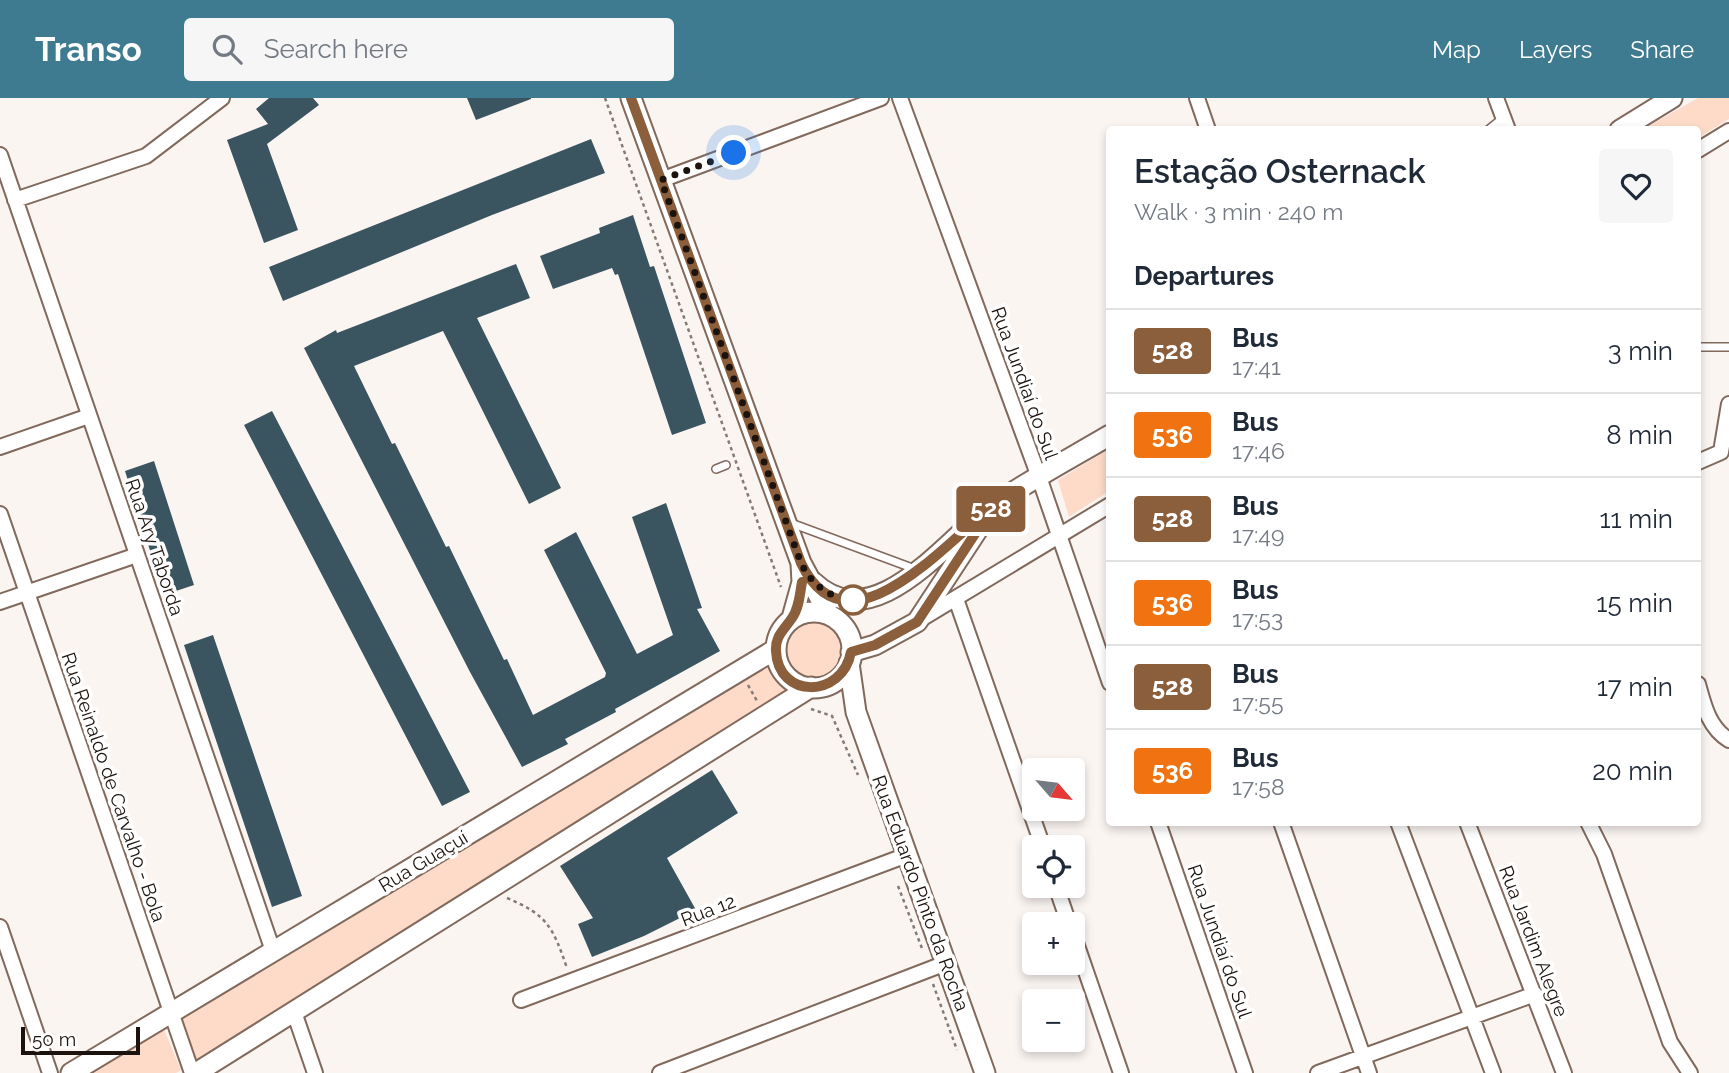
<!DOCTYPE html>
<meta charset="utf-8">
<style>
:root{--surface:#fff;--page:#f6f6f7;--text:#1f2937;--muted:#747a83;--line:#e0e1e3;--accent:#3e7b91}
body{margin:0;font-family:Raleway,sans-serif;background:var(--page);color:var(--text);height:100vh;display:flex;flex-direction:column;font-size:26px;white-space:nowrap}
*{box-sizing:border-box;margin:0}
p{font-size:23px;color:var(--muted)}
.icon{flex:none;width:38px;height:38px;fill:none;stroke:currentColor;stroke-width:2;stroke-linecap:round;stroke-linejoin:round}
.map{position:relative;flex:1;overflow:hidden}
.details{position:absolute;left:1106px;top:28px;width:595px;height:700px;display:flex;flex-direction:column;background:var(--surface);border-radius:7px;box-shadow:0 4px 10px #0003}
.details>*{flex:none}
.badge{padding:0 14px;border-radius:5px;font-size:24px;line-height:46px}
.needle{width:46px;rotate:118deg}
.tools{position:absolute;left:1022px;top:660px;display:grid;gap:14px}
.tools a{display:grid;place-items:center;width:63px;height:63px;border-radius:7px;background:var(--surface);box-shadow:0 4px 10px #0003;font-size:35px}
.scale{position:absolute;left:21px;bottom:18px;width:119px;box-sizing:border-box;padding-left:7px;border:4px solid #1d130e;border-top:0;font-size:19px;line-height:24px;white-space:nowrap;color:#1d130e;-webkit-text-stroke:5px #fff;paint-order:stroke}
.you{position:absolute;width:35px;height:35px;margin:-18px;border:5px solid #fff;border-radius:50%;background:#1a73e8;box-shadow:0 0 0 10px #1a73e833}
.map>.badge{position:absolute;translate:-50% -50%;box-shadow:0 0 0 4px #fff}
h2{padding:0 28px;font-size:26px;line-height:63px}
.round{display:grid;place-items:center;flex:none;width:74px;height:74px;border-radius:7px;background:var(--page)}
.summary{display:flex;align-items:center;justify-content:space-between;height:119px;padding:0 28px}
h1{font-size:33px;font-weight:600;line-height:52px}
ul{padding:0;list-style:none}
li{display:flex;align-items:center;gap:21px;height:84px;padding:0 28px;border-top:2px solid var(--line)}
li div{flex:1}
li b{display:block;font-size:26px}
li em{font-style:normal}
li .badge{min-width:77px;font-weight:700;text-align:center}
header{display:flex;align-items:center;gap:42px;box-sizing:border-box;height:98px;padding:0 35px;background:var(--accent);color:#fff}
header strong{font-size:33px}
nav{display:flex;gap:38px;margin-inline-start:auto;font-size:24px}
.search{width:490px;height:63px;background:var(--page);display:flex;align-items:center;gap:18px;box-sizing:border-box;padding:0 24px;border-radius:7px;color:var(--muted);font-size:26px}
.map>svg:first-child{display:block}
.green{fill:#fedbc9}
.building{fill:#3a5560}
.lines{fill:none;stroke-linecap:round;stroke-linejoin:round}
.lane-casing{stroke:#81695c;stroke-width:10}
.street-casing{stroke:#81695c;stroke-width:18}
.secondary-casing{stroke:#81695c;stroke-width:23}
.path{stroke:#837b77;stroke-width:2.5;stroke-dasharray:3.5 3.5;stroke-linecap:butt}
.lane{stroke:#fff;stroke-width:7}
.street{stroke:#fff;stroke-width:14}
.secondary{stroke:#fff;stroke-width:19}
.line-casing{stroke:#fff;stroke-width:16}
.line{stroke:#8b5e3c;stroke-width:10}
.walk{stroke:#1d130e;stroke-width:7;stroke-dasharray:0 12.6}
.stop-dot{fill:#fff;stroke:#8b5e3c;stroke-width:3.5}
.labels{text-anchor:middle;stroke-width:7;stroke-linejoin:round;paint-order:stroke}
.street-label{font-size:19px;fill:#1d130e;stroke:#fff}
</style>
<header>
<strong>Transo</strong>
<div class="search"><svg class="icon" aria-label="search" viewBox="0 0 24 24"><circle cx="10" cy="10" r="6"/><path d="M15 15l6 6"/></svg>Search here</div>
<nav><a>Map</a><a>Layers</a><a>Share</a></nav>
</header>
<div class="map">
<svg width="1729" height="975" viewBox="0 0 1729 975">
<rect width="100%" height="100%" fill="#fbf5f2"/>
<path class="green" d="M 1698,0 L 1729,0 L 1729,21 L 1698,40 L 1698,32 L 1643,31 Z
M 1109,351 L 1109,393 L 1069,419 L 1058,382 Z
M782 553a32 32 0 1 1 64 0a32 32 0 1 1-64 0Z
M 768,567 L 790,595 L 197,963 L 181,918 Z
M 163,929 L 181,972 L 176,975 L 86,975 Z"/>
<path class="building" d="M 269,0 L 313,0 L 319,7 L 267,46 L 298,132 L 264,145 L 227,42 L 268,26 L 256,11 Z
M 467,0 L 531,0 L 531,1 L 476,22 Z
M 591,41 L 605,75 L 492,117 L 283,203 L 269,169 Z
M 633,117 L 650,169 L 654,168 L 706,325 L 672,337 L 618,176 L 615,177 L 612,170 L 553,191 L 540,158 L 600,135 L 599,130 Z
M 516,166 L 530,200 L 477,220 L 561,390 L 529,406 L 443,233 L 354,268 L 392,346 L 395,345 L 446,449 L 449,448 L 504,562 L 507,561 L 533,617 L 605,579 L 606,575 L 544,452 L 576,434 L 637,556 L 673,537 L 632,419 L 666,405 L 702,510 L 697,511 L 720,553 L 615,611 L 616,614 L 565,641 L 568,646 L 522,669 L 470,574 L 304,250 L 336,232 L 337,235 Z
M 272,313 L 470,694 L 442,708 L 244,327 Z
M 154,363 L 194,487 L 164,497 L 125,373 Z
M 213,537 L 302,798 L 272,809 L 184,547 Z
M 712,672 L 738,715 L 667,760 L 696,812 L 644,838 L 592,859 L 578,826 L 593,820 L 560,768 Z"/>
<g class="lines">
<defs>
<path id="lane" d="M 1488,32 L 1503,20
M 1698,249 L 1729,249
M 716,371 L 726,367
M 788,424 L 915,471"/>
<path id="street" d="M 900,0 L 1039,379 L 1110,585
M 1197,0 L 1208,32
M 1496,0 L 1508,32
M 1698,52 L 1729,33
M 0,57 L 273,853
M 661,82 L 881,0
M 15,102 L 146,58 L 222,0
M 0,349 L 89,318
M 1698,364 L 1721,354 L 1729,306
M 0,416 L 192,975
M 956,501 L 1043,749
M 0,504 L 137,457
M 921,521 L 1110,407
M 1698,586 C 1704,608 1709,630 1729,642
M 1158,724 L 1245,975
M 1281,724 L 1369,975
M 1398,724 L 1493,975
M 1467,724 L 1564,975
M 1588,724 L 1604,756 L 1670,944 L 1690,975
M 1056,788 L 1069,826
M 0,829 L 50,975
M 1073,836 L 1121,975
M 521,902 L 907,757
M 294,914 L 315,975
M 660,975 L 946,865
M 1318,975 L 1535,896"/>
<path id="secondary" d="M 631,0 L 801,465 L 829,517
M 1620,32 L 1672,0
M 813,484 C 875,543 948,439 995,406 C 1031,381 1071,360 1110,337
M776 552a38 38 0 1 1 76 0a38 38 0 1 1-76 0Z
M 792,520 L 802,484 L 801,466
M 851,554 L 875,547 L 917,524 L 980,428
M 849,565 L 856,614 L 985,975
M 71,975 L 776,551
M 196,975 L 811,589"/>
</defs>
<use href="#lane" class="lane-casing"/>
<use href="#street" class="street-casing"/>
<use href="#secondary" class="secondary-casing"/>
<path class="path" d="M 605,0 L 781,489
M 748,587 L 757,603
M 811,611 L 832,618 L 858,677
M 898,788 L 923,853
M 507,800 C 548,817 553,830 567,870
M 933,886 L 957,952"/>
<use href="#lane" class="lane"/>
<use href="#street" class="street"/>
<use href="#secondary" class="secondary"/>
</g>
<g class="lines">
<defs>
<path id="line" d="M 631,0 L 801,465 C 848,563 948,442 994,407 L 917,524 L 875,547 L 851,554 C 842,601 778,601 776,553 C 775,538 784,532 792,520 C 799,511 800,495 802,484"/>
</defs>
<use href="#line" class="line-casing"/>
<use href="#line" class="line"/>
<path class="walk" d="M 734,55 L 661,82 L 801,465 C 813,489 831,501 857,502 L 853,502"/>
</g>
<circle class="stop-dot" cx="853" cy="502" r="14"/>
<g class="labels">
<g class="street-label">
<text transform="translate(1025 285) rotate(70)" y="7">Rua Jundiaí do Sul</text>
<text transform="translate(155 449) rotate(71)" y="7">Rua Ary Taborda</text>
<text transform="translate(114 689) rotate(71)" y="7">Rua Reinaldo de Carvalho - Bola</text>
<text transform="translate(423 763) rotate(-31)" y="7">Rua Guaçuí</text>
<text transform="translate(921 795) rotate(70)" y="7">Rua Eduardo Pinto da Rocha</text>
<text transform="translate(708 812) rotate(-21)" y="7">Rua 12</text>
<text transform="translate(1220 843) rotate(71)" y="7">Rua Jundiaí do Sul</text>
<text transform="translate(1534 843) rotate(69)" y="7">Rua Jardim Alegre</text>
</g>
</g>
</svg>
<div class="tools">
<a><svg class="needle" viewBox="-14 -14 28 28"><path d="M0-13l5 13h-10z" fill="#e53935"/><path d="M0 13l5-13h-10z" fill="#747a83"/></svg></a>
<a><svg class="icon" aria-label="locate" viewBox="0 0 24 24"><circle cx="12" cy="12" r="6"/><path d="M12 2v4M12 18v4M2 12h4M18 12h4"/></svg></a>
<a>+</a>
<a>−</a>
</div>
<div class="scale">50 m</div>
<div class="you" style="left:734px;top:55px"></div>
<b class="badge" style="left:991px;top:411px;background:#8b5e3c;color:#fff">528</b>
<section class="details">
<div class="summary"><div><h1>Estação Osternack</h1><p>Walk · 3 min · 240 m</p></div><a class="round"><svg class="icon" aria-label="heart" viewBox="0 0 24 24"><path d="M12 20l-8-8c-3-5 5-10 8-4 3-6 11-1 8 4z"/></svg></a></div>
<h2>Departures</h2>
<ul>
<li><span class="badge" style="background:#8b5e3c;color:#fff">528</span><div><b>Bus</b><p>17:41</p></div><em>3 min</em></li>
<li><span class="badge" style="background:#f17210;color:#fff">536</span><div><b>Bus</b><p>17:46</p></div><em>8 min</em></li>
<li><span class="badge" style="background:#8b5e3c;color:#fff">528</span><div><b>Bus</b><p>17:49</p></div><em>11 min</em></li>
<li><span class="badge" style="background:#f17210;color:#fff">536</span><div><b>Bus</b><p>17:53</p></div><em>15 min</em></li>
<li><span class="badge" style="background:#8b5e3c;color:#fff">528</span><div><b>Bus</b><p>17:55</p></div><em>17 min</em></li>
<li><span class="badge" style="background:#f17210;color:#fff">536</span><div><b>Bus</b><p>17:58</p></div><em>20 min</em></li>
</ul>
</section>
</div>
